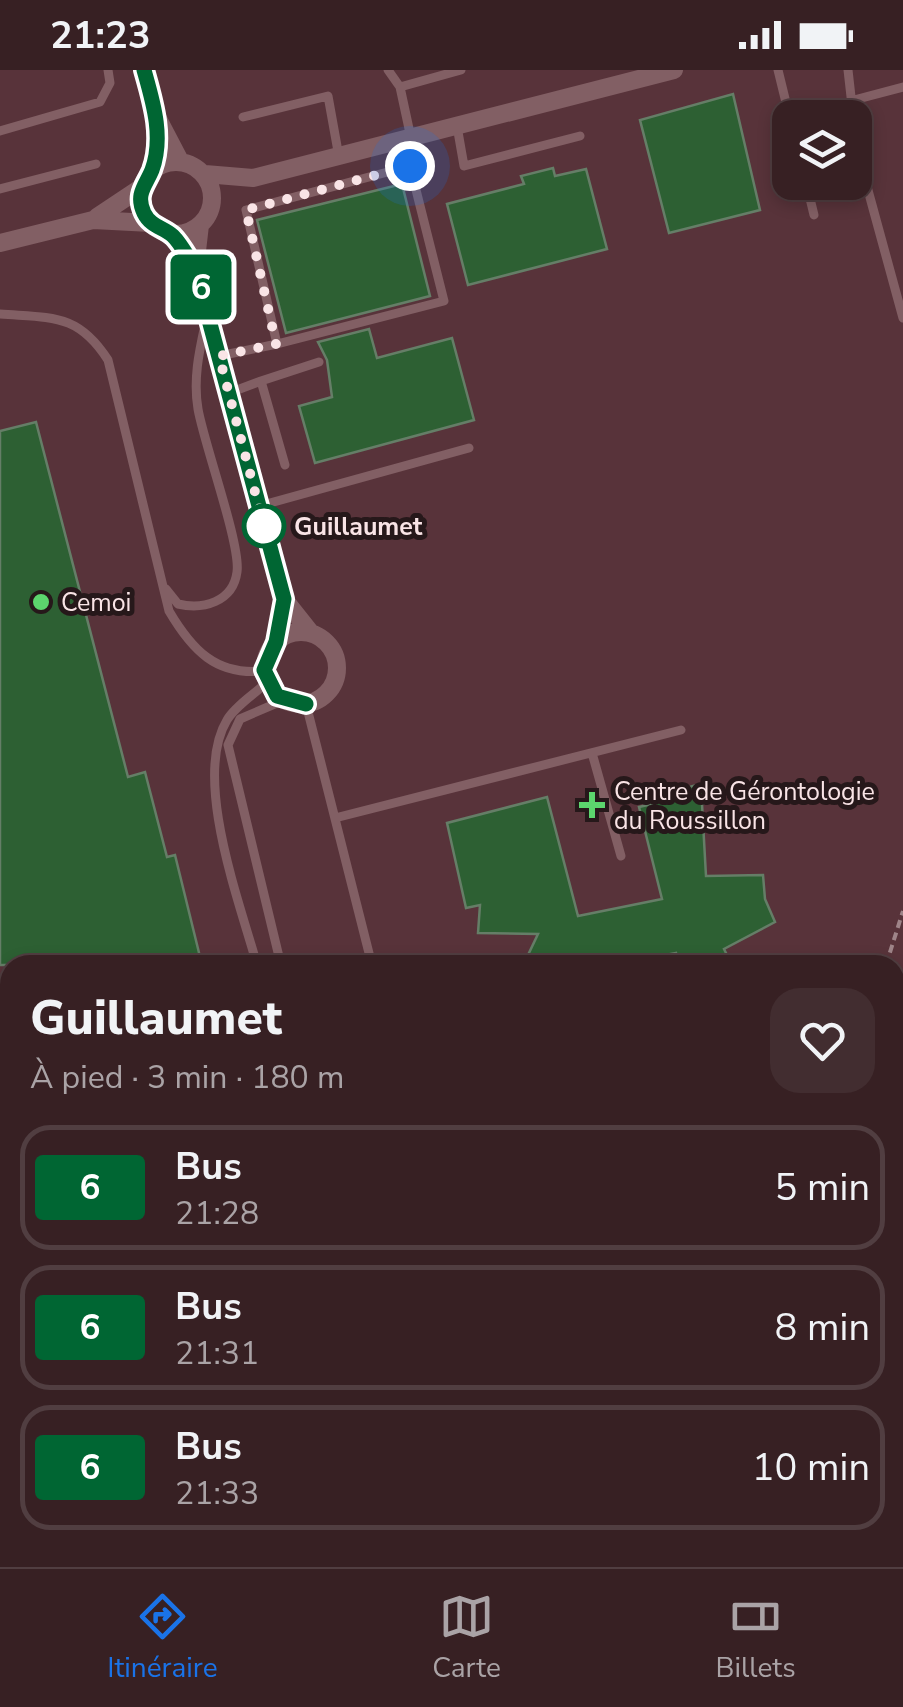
<!DOCTYPE html>
<html lang="fr">
<meta charset="utf-8">
<style>
:root{--surface:#372023;--page:#422d30;--text:#f1f3f6;--muted:#aaa3a6;--line:#513e41;--accent:#1a73e8}
body{margin:0;font-family:"Nunito Sans",sans-serif;background:var(--page);color:var(--text);height:100vh;display:flex;flex-direction:column;font-size:38px;white-space:nowrap}
*{box-sizing:border-box;margin:0}
p{font-size:32px;color:var(--muted)}
.icon{flex:none;width:55px;height:55px;fill:none;stroke:currentColor;stroke-width:2;stroke-linecap:round;stroke-linejoin:round}
.map{position:relative;flex:1;overflow:hidden}
.side{position:absolute;left:0px;top:885px;width:905px;height:612px;display:flex;flex-direction:column;background:var(--surface);border-radius:30px 30px 0 0;box-shadow:0 5px 15px #0003,0 0 0 2px var(--line)}
.side>*{flex:none}
.badge{padding:0 20px;border-radius:8px;font-size:35px;line-height:65px}
.fabs{position:absolute;left:772px;top:30px;display:grid;gap:20px}
.fabs a{display:grid;place-items:center;width:100px;height:100px;border-radius:20px;background:var(--surface);box-shadow:0 5px 15px #0003,0 0 0 2px var(--line);font-size:50px}
.you{position:absolute;width:50px;height:50px;margin:-25px;border:8px solid #fff;border-radius:50%;background:#1a73e8;box-shadow:0 0 0 15px #1a73e833}
.map>.badge{position:absolute;translate:-50% -50%;box-shadow:0 0 0 5px #fff}
.round{display:grid;place-items:center;flex:none;width:105px;height:105px;border-radius:30px;background:var(--page)}
.headline{display:flex;align-items:center;justify-content:space-between;height:170px;padding:0 30px}
h1{font-size:48px;font-weight:800;line-height:75px}
ul{padding:0;list-style:none}
li{display:flex;align-items:center;gap:30px;height:125px;margin:0 20px 15px;padding:0 10px;border:5px solid var(--line);border-radius:30px}
li div{flex:1}
li b{display:block;font-size:38px}
li em{font-style:normal}
li .badge{min-width:110px;font-weight:700;text-align:center}
.status{display:flex;justify-content:space-between;align-items:center;height:70px;padding:0 50px;background:var(--surface);direction:ltr}
.status svg{height:28px;fill:currentColor}
.tabs{display:flex;justify-content:space-around;align-items:center;height:140px;border-top:2px solid var(--line);background:var(--surface);font-size:28px;color:var(--muted)}
.tabs a{display:grid;justify-items:center;gap:5px}
.tabs .active{color:var(--accent)}
.map>svg:first-child{display:block}
.built{fill:#58333a;fill-rule:evenodd}
.green{fill:#612b36}
.building{fill:#2d6033;stroke:#657e67;stroke-width:2.5}
.lines{fill:none;stroke-linecap:round;stroke-linejoin:round}
.path{stroke:#9e8488;stroke-width:4;stroke-dasharray:8 5;stroke-linecap:butt}
.service{stroke:#825f64;stroke-width:9}
.minor{stroke:#825f64;stroke-width:18}
.secondary{stroke:#825f64;stroke-width:25}
.line-casing{stroke:#fff;stroke-width:22}
.line{stroke:#063;stroke-width:15}
.walk{stroke:#f9e4e6;stroke-width:10;stroke-dasharray:0 18}
.stop-dot{fill:#fff;stroke:#063;stroke-width:5}
.poi-dot{fill:#5cd56d;stroke:#26181a;stroke-width:4}
.labels{text-anchor:middle;stroke-width:10;stroke-linejoin:round;paint-order:stroke}
.stop-label{font-size:25px;font-weight:bold;fill:#f9e4e6;stroke:#26181a;text-anchor:start}
.poi-label{font-size:25px;fill:#f9e4e6;stroke:#26181a;text-anchor:start}
</style>
<div class="status"><b>21:23</b><svg viewBox="0 0 49 12"><path d="M0 12V9h3v3zM5 12V6h3v6zM10 12V3h3v9zM15 12V0h3v12zM26 1h20v11H26zM47 4h2v5h-2z"/></svg></div>
<div class="map">
<svg width="903" height="1497" viewBox="0 0 903 1497">
<rect width="100%" height="100%" fill="#492a2f"/>
<path class="built" d="M 0,0 L 903,0 L 903,1176 L 895,1178 L 895,895 L 10,895 L 10,1409 L 0,1411 ZM 790,48 L 855,48 L 855,112 L 790,112 Z"/>
<path class="green" d="M 903,1176 L 903,1497 L 740,1497 L 744,1488 L 895,1488 L 895,1178 Z
M 10,1409 L 10,1488 L 682,1488 L 678,1497 L 0,1497 L 0,1411 Z"/>
<path class="building" d="M 733,24 L 760,140 L 669,163 L 640,50 Z
M 553,98 L 555,106 L 586,99 L 607,179 L 468,215 L 447,134 L 524,114 L 521,106 Z
M 402,114 L 430,226 L 286,263 L 257,150 Z
M 369,259 L 377,288 L 452,268 L 474,350 L 315,393 L 299,336 L 332,327 L 327,290 L 318,272 Z
M 36,352 L 128,707 L 145,702 L 167,787 L 175,785 L 202,895 L 0,895 L 0,361 Z
M 704,713 L 708,732 L 702,734 L 706,806 L 763,805 L 765,829 L 775,852 L 724,879 L 732,895 L 679,895 L 676,883 L 613,895 L 537,895 L 529,883 L 538,864 L 478,863 L 480,835 L 466,838 L 447,753 L 547,727 L 578,846 L 662,829 L 639,737 L 661,732 L 660,725 Z"/>
<g class="lines">
<path class="path" d="M 886,895 L 903,841
M 665,1497 L 669,1488"/>
<path class="service" d="M 388,0 L 400,17
M 778,0 L 790,49
M 848,0 L 857,80 L 903,248
M 854,30 L 903,17
M 243,47 L 328,26 L 339,87
M 457,56 L 464,96 L 580,66
M 0,61 L 100,32 L 110,13 L 108,0
M 411,68 L 400,17 L 461,0
M 410,96 L 444,231 L 277,274 L 246,140 Z
M 806,112 L 814,145
M 0,119 L 96,94
M 0,244 C 52,248 78,243 108,290 L 169,541 C 192,580 216,606 264,601
M 219,286 L 277,274
M 229,323 L 261,311
M 285,395 L 261,311 L 319,292
M 259,436 L 469,378
M 166,519 L 178,534 C 203,540 233,532 237,502 C 241,475 204,374 198,339 C 193,310 199,282 205,255
M 306,634 L 372,895
M 592,683 L 621,786
M 335,748 L 681,660
M 257,895 C 240,833 192,708 227,650 C 236,635 255,624 267,612
M 281,895 L 228,675 L 240,649 L 284,630
M 10,1015 L 0,1032 L 10,1117
M 0,1217 L 10,1258"/>
<path class="minor" d="M 144,0 L 157,47 L 180,91
M140 128a36 36 0 1 1 72 0a36 36 0 1 1-72 0Z
M 205,104 L 253,108 L 674,0
M 97,147 L 142,117
M 200,155 L 195,198 L 284,529 L 311,563
M 0,173 L 93,150 L 151,153
M265 598a36 36 0 1 1 72 0a36 36 0 1 1-72 0Z"/>
<path class="secondary" d="M 895,1079 L 903,1059
M 711,1497 L 716,1488"/>
</g>
<g class="lines">
<defs>
<path id="line" d="M 144,0 C 153,32 164,67 152,100 C 146,115 135,124 144,143 C 151,157 163,157 173,166 C 182,175 188,188 195,198 L 284,529 L 276,572 L 264,600 L 277,626 L 306,634"/>
</defs>
<use href="#line" class="line-casing"/>
<use href="#line" class="line"/>
<path class="walk" d="M 264,456 L 219,286 L 276,274 L 246,140 L 410,96"/>
</g>
<circle class="stop-dot" cx="264" cy="456" r="20"/>
<g class="poi-dot">
<circle cx="41" cy="532" r="10"/>
<path d="M587 720h10v10h10v10h-10v10h-10v-10h-10v-10h10z"/>
</g>
<g class="labels">
<g class="stop-label">
<text x="294" y="465">Guillaumet</text>
</g>
<g class="poi-label">
<text x="61" y="541">Cemoi</text>
<text x="614" y="730">Centre de Gérontologie<tspan x="614" dy="29">du Roussillon</tspan></text>
</g>
</g>
</svg>
<div class="fabs">
<a><svg class="icon" aria-label="layers" viewBox="0 0 24 24"><path d="M12 4l9 5-9 5-9-5zM3 14l9 5 9-5"/></svg></a>
</div>
<div class="you" style="left:410px;top:96px"></div>
<b class="badge" style="left:201px;top:217px;background:#063;color:#fff">6</b>
<section class="side">
<div class="headline"><div><h1>Guillaumet</h1><p>À pied · 3 min · 180 m</p></div><a class="round"><svg class="icon" aria-label="heart" viewBox="0 0 24 24"><path d="M12 20l-8-8c-3-5 5-10 8-4 3-6 11-1 8 4z"/></svg></a></div>
<ul>
<li><span class="badge" style="background:#063;color:#fff">6</span><div><b>Bus</b><p>21:28</p></div><em>5 min</em></li>
<li><span class="badge" style="background:#063;color:#fff">6</span><div><b>Bus</b><p>21:31</p></div><em>8 min</em></li>
<li><span class="badge" style="background:#063;color:#fff">6</span><div><b>Bus</b><p>21:33</p></div><em>10 min</em></li>
</ul>
</section>
</div>
<nav class="tabs">
<a class="active"><svg class="icon" aria-label="directions" viewBox="0 0 24 24"><path d="M12 3l9 9-9 9-9-9zM9 14v-3h6M13 9l2 2-2 2"/></svg>Itinéraire</a>
<a><svg class="icon" aria-label="map" viewBox="0 0 24 24"><path d="M3 6l6-2 6 2 6-2v14l-6 2-6-2-6 2zM9 4v14M15 6v14"/></svg>Carte</a>
<a><svg class="icon" aria-label="tickets" viewBox="0 0 24 24"><path d="M3 7h18v10H3zM15 7v10"/></svg>Billets</a>
</nav>
